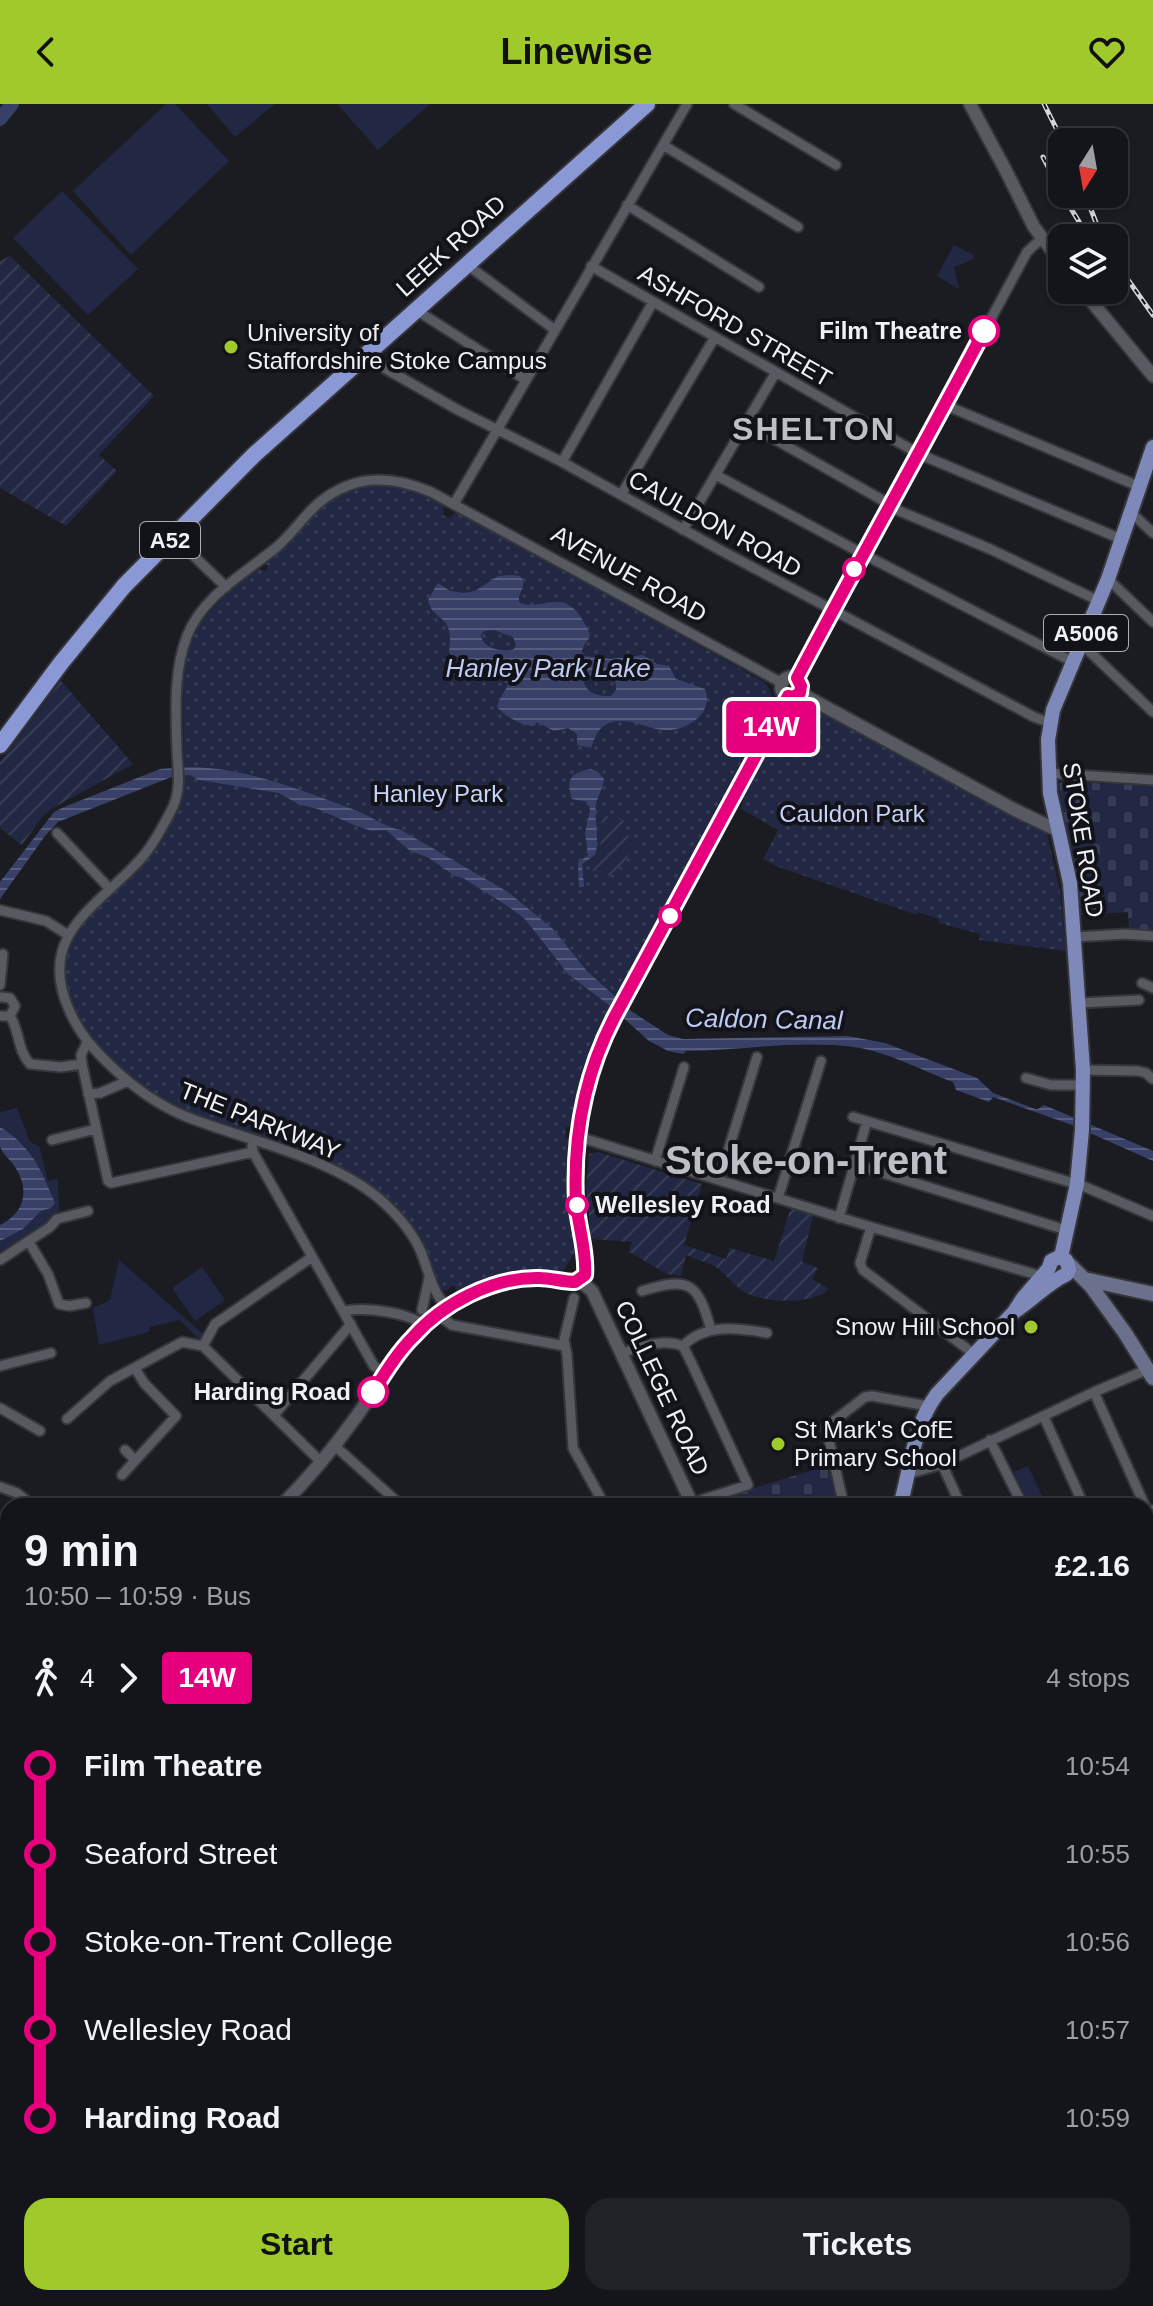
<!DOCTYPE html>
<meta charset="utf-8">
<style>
:root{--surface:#14151a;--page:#212227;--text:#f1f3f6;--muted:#9d9fa2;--line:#333439;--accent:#a0c92b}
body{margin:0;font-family:Arial,sans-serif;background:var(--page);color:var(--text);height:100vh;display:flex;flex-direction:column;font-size:30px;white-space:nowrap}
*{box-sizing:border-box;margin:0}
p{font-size:26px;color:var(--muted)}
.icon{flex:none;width:44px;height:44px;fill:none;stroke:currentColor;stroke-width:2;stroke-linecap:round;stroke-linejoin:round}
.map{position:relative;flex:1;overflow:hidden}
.details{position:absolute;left:0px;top:1394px;width:1154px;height:808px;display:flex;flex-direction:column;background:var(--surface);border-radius:24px 24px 0 0;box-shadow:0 2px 6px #0004,0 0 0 2px var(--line)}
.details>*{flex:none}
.badge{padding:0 16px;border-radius:6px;font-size:28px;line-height:52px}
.needle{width:52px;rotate:191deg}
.fabs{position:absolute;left:1048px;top:24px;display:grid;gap:16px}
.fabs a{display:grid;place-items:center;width:80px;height:80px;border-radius:16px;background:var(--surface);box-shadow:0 2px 6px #0004,0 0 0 2px var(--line);font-size:40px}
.map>.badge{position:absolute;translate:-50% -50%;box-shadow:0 0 0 4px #fff}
.legs{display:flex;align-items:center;gap:12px;height:88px;padding:0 24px;font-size:26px}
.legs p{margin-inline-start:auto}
.overview{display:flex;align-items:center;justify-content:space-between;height:136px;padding:0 24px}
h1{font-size:44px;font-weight:600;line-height:60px}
.primary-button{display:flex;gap:16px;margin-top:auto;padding:16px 24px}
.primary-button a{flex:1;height:92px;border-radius:24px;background:var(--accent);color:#111;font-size:32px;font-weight:600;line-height:92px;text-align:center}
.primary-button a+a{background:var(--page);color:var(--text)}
ul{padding:0 24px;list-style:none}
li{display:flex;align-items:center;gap:28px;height:88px;font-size:30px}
li i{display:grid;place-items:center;width:12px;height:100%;margin:0 10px;background:currentColor}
li i::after{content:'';width:20px;height:20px;margin:-10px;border:6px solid;border-radius:50%;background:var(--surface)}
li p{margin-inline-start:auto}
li:first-child i{background:linear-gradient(#0000 50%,currentColor 0)}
li:last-child i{background:linear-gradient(currentColor 50%,#0000 0)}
header{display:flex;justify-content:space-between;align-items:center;height:104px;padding:0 24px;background:var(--accent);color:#111;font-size:36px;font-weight:600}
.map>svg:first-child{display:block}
.grass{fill:#222843}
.forest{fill:url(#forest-firs)}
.cemetery{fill:url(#cemetery-stones)}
.park{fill:url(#park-dots)}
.garden{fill:url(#garden-furrows)}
.water{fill:url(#water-rules);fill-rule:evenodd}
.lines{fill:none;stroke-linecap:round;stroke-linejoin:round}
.river{stroke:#384068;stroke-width:14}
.minor-casing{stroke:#35363a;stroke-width:13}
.tertiary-casing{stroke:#35363a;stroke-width:16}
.secondary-casing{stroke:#35363a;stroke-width:18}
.primary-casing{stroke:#35363a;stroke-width:18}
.trunk-casing{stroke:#35363a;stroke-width:20}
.minor{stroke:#585a61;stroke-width:9}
.tertiary{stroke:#585a61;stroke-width:12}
.secondary{stroke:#6b718d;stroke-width:14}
.primary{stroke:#7e89b9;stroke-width:14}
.trunk{stroke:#8a98d6;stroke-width:16}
.rail-casing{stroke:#d5d6da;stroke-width:5}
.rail{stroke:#121319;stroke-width:2;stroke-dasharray:6;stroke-linecap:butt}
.line-1-casing{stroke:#fff;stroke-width:18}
.line-1{stroke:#e6007e;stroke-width:12}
.stop-1-dot{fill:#fff;stroke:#e6007e;stroke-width:4}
.poi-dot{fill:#a0c92b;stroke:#121319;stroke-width:3}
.labels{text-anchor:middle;stroke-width:8;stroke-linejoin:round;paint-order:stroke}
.shield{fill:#121319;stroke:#adaeb3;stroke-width:2}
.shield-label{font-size:22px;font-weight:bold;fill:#f0f1f5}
.street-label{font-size:24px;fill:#f0f1f5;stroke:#121319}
.stop-label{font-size:24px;font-weight:bold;fill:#f0f1f5;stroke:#121319;text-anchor:end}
.poi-label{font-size:24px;fill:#f0f1f5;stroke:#121319;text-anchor:start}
.park-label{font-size:24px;fill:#c7d2fb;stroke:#121319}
.water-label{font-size:26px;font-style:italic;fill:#bfcaf3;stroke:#121319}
.district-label{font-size:32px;font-weight:bold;letter-spacing:2px;fill:#bdbfc7;stroke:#121319}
.town-label{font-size:40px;font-weight:bold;fill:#bdbfc7;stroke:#121319}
</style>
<header><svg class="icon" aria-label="back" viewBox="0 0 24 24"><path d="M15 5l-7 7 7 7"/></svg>Linewise<svg class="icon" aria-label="heart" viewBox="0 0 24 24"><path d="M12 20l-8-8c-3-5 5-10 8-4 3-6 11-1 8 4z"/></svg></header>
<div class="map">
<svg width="1153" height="2202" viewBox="0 0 1153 2202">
<defs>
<pattern id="forest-firs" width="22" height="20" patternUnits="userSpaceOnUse" patternTransform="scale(2)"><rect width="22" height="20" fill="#373f66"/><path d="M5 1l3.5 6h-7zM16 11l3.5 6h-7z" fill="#545b7c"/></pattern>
<pattern id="cemetery-stones" width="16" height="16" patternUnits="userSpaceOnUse" patternTransform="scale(2)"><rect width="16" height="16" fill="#222843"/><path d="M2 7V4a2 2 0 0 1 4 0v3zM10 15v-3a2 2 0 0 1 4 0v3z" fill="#383d56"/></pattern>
<pattern id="park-dots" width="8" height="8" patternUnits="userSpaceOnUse" patternTransform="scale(2)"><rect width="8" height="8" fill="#222843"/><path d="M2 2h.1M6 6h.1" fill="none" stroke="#383d56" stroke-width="1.8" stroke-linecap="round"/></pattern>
<pattern id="garden-furrows" width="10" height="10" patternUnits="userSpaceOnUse" patternTransform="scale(2)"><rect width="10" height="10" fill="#222843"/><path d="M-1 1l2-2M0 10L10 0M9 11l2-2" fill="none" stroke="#383d56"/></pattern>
<pattern id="water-rules" width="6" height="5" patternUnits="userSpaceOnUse" patternTransform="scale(2)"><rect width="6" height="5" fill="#384068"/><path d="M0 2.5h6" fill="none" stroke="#555c7e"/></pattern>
</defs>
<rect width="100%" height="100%" fill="#1b1c22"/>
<path class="grass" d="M 166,0 L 175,0 L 229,57 L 131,151 L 73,87 Z
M 207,0 L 275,0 L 235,33 Z
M 337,0 L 430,0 L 378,46 Z
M 62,87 L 138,165 L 88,211 L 13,134 Z
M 954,141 L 974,151 L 974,155 L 954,163 L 959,185 L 937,172 Z
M 17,1004 L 30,1038 L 39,1042 L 48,1077 L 58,1075 L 59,1107 L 43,1123 L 0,1148 L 0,1137 L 23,1125 L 41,1107 L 51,1104 C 53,1093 49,1089 45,1079 C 33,1051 27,1039 0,1023 L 0,1008 Z
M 119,1156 L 127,1163 L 204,1231 L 198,1234 L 180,1216 L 150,1223 L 148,1228 L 99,1241 L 93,1204 L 110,1196 Z
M 202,1163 L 225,1196 L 195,1217 L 172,1184 Z
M 1028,1362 L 1042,1392 L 1028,1398 L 1014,1368 Z"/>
<path class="forest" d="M 1146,2183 L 1153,2184 L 1153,2202 L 1098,2202 L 1059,2194 L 1146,2194 Z
M 988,2194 L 1051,2194 L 1090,2202 L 1021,2202 L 1002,2198 L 990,2199 Z"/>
<path class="cemetery" d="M 1072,678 L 1153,682 L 1153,827 L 1129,825 L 1128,808 L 1081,811 L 1058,679 Z
M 830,1361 L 839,1402 L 702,1402 L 701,1400 Z"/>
<path class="park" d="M 371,381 C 400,382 417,385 442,399 L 444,405 L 443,411 L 449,414 L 455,409 L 463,410 L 764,578 C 770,585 774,593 773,603 L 625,885 L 593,936 L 572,1021 L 565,1024 L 566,1034 L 570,1036 C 565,1073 570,1110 576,1147 L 562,1168 L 516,1170 L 497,1173 L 459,1189 L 457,1188 L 456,1183 L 451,1182 L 446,1187 L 440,1183 L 421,1132 L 388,1095 L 358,1074 L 321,1057 L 237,1026 L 235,1021 L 229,1023 C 214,1017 198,1013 183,1005 C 128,977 41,910 71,838 C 78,820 92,808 106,796 L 109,796 L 113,789 L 143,761 L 182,695 L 184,676 L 183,579 L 188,545 L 193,531 L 203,515 L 230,486 L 256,465 L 266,467 L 268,461 L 263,460 C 287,441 304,415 329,397 C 341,389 357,385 371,381 Z
M 804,600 L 1047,729 L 1060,788 L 1066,847 L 979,836 L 980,830 L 939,819 L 939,815 L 918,808 L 917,811 L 776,762 L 763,755 L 778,726 L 741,705 L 744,693 L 790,607 Z"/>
<path class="garden" d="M 10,152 L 154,292 L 99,351 L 117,367 L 66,422 L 0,384 L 0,157 Z
M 61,577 L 133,660 L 51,705 L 42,713 L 22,741 L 0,724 L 0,658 Z
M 602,711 L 627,717 L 625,728 L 635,739 L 623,760 L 610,772 L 593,767 L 593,759 L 601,739 Z
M 598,1048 L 702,1080 L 684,1141 L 726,1155 L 730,1144 L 774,1157 L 791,1103 L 813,1111 L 802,1158 L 818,1164 L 812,1175 L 829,1185 C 814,1201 763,1199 744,1188 C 734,1182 726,1170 716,1163 C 707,1158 696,1155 686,1151 L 681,1172 L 667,1170 L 629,1148 L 632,1138 L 591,1135 L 586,1083 L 589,1050 Z"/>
<path class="water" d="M 511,471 L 520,472 L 523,476 C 525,484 518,489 519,498 C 540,510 564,479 585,520 C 586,522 590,529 590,531 C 589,537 583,539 582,548 L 585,552 L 611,555 L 643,551 L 657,560 L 669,562 L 676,575 L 705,585 C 715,609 686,628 664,626 C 647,625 628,612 609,619 C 597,624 595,634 591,644 L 577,641 L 577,630 L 568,624 L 554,627 L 537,618 L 534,622 C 523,622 504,612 497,603 C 499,594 505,588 508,580 L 504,578 L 511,569 L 510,566 L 504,562 L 485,562 L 451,551 L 449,548 C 455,507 433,520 428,496 L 438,479 L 450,487 L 464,489 L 475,487 L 498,472 ZM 494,526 L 513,533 L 516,541 L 514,545 C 502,549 482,544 481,531 L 484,527 ZM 599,567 C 610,568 617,575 616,586 L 611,592 C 599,592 589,591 584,579 L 586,575 Z
M 191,663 C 248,664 303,687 355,706 C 371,712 384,723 401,726 L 508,788 L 553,825 L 586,866 L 631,907 L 668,931 L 683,935 L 848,932 L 885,939 L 977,974 L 993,989 L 1035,1005 L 1038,1005 L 1044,1001 L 1153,1047 L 1153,1057 L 1072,1021 L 993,993 L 989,998 L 956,986 L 953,978 C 920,966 889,948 854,943 C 798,936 742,946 686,947 L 683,950 L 668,947 L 649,937 L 610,902 L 568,870 L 525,815 L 509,803 L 463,774 L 455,772 L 429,754 L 409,746 L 386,726 L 372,727 L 354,721 L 318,705 L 298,700 L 279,689 L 199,676 L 190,671 L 174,672 L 58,718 L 45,732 L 0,795 L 0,778 L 54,708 L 64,703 L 160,665 Z
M 591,665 L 598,668 L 604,675 C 603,684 598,692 596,700 C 594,717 600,734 595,751 L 582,760 L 584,783 L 579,783 L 578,759 L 588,751 L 585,729 L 590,706 L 588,698 L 572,695 C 565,676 571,668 591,665 Z
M 0,1023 C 32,1042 41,1066 55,1099 L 51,1104 L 41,1107 L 23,1125 L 0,1137 L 0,1121 C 25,1109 30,1086 15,1063 C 11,1056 2,1050 0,1042 C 0,1037 0,1029 0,1023 Z"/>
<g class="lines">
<path class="river" d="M 0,15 L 12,0"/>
<defs>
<path id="minor" d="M 734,0 L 836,61
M 663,41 L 798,123
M 627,101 L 759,183
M 466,160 L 555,226
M 591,162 L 919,350 L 1121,435
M 416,206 L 526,276
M 363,252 L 458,306 L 562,358 L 722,447 L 1034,613 L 1051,619
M 945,301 L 1138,382
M 746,319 L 891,401
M 562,358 L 653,198
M 716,371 L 863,450 L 1073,558
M 621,391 L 715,233
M 454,400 L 687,0
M 890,403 L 990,445 L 1099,497
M 1129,411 L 1136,413 L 1153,429
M 683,426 L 776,268
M 173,432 L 226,483
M 1108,475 L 1153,518
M 1080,542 L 1088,546 L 1153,608
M 797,574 L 1027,148 L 1042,134
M 1048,669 L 1153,676
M 57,729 L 110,785
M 0,806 L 46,817 L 68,831
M 1075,833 L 1126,830 L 1153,832
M 1142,879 L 1153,884
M 0,881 L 3,850
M 0,893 L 10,894 L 15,902 L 10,912 L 0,912
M 1080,899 L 1139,896
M 10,912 C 20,927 17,946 30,960 L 61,963 L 82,960
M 87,939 L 81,951 L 82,960 L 108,1077 L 111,1079 L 253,1048
M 1083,966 L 1138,967 L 1146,969 L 1153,975
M 1026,974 L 1051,981 L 1084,981
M 88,990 L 100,989 L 128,977
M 853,1013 L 1083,1082 L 1153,1112
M 579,1033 L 871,1123 L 1041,1172
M 52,1036 L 96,1025
M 252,1042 L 253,1048 L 374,1262 L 385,1270
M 655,1057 L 684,963
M 854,1060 L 1066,1126
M 719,1076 L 757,953
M 778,1094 L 821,957
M 839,1114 L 867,1017
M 871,1123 L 860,1159 L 863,1166 L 974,1250
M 29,1138 L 48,1170 L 59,1200 L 69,1202 L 86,1199
M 0,1156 L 50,1123 L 57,1115 L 88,1107
M 642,1187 C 690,1172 698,1179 711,1226
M 574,1194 L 564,1236 L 567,1250 L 573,1344 L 605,1402
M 447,1203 C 432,1188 429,1168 421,1148 C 414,1131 398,1112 384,1099 C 336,1054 248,1037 187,1013 C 160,1002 132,982 111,962 C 93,945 80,930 70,908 C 36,834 92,806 136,760 C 152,744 163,722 173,703 C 181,685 178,667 177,648 C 176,610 173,568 187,532 C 203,491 246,469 278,442 C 303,419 312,396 347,382 C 374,371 405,377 431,388 L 782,579
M 422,1206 L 429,1174
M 345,1207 C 363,1203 410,1208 424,1222
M 438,1211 L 452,1221 L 565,1242
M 203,1242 L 215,1220 L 312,1153
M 683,1242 C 705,1219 738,1224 767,1229
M 621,1249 C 642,1243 662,1234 683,1242 L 691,1258 L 748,1381 L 692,1399
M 0,1262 L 51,1249
M 1094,1288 L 1145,1402
M 0,1304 L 40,1327
M 274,1311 L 351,1220
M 1044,1313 L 1084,1402
M 67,1315 L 110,1277 L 182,1238 L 203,1242 L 322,1359
M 990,1336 L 1023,1402
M 335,1342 L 402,1402
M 125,1346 L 135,1356
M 942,1360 L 961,1402
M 908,1370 L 942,1360 L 1094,1288 L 1144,1267
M 122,1371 L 176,1312 L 144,1279 L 135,1264
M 0,1383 L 17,1389 L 31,1400
M 844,1402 L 826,1323 L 865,1293 L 872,1292 L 928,1302
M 1146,1410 L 1153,1406
M 1146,1445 L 1153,1453
M 0,1446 L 8,1467
M 1146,1582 L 1153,1579
M 1146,1633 L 1153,1631
M 1146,1671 L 1153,1688
M 1146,1705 L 1153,1703
M 0,1850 L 8,1847
M 0,1930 L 8,1924
M 0,2065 L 8,2059
M 155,2194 L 158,2202
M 317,2194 L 318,2202"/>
<path id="tertiary" d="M 970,0 L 1006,67 L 1034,123 L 1062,160
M 1082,186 L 1153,272
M781 583a10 10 0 1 1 20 0a10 10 0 1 1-20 0Z
M 800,589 L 1015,706 L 1059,727
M 580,1177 C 583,1173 585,1172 586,1166 C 586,1148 578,1119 577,1099 C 573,1040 583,979 608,926 L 788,592
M 580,1177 L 592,1187 L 693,1402
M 281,1402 C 309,1374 333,1345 356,1313 C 394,1260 419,1209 484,1186 C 501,1179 519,1174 537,1174 C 552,1174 566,1180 580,1177
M 0,1597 L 8,1592
M 1146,1955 L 1153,1955"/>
<path id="secondary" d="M 1068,1159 L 1091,1182 L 1125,1229 L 1153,1274
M 1084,1175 L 1153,1190"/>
<path id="primary" d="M 1061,1153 L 1077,1080 L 1082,1026 L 1083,966 L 1070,779 L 1050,689 L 1048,636 L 1053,606 L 1108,475 L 1153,343
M 900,1402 C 911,1364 913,1322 937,1290 L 1014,1208 L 1023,1194 L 1049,1164 L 1051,1157 L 1059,1153 L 1066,1156 L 1069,1165 L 1067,1170 C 1047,1179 1033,1196 1014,1208
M 966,2194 L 969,2202
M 979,2194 L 982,2202
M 379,2202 L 380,2194"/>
<path id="trunk" d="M 0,641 L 61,559 L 124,482 L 255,350 L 647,0
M 0,1671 L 8,1678
M 0,1746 L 8,1741
M 0,1761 L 8,1758"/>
</defs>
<use href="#minor" class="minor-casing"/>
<use href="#tertiary" class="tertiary-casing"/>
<use href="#secondary" class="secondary-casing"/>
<use href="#primary" class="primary-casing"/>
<use href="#trunk" class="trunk-casing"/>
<use href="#minor" class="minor"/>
<use href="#tertiary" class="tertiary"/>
<use href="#secondary" class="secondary"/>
<use href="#primary" class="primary"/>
<use href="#trunk" class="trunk"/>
<defs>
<path id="rail" d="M 1044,0 L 1063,38
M 1043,53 L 1062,90
M 1062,90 L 1089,134
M 1085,90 L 1102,134
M 1114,156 L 1153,211"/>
</defs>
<use href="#rail" class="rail-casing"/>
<use href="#rail" class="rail"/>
</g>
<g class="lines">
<defs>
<path id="line-1" d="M 373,1288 C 385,1269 397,1249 413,1233 C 442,1200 493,1173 539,1174 C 551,1174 563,1178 575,1178 L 585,1171 C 587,1148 578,1121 576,1098 C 573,1033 585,969 615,912 L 788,592 L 793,593 L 800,589 L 801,582 L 797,574 C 858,458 923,343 984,227"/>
</defs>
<use href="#line-1" class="line-1-casing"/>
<use href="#line-1" class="line-1"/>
</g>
<g class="stop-1-dot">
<circle cx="984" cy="227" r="14"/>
<circle cx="854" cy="465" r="10"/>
<circle cx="670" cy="812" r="10"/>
<circle cx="577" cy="1101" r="10"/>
<circle cx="373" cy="1288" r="14"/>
</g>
<g class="poi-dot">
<circle cx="231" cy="243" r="8"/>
<circle cx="1031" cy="1223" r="8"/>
<circle cx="778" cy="1340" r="8"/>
</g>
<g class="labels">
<g class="shield">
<rect x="140" y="418" width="60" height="36" rx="6"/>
<rect x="1044" y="511" width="84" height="36" rx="6"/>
</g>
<g class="shield-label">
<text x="170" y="444">A52</text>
<text x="1086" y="537">A5006</text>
</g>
<g class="street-label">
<text transform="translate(451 142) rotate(-42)" y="8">LEEK ROAD</text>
<text transform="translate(735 222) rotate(30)" y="8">ASHFORD STREET</text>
<text transform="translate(715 420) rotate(29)" y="8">CAULDON ROAD</text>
<text transform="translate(629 470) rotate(29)" y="8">AVENUE ROAD</text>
<text transform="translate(1083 736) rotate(81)" y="8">STOKE ROAD</text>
<text transform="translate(260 1017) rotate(22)" y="8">THE PARKWAY</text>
<text transform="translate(662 1284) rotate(65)" y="8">COLLEGE ROAD</text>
</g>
<g class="stop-label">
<text x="962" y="235">Film Theatre</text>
<text x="595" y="1109" text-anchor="start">Wellesley Road</text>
<text x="351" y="1296">Harding Road</text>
</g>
<g class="poi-label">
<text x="247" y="237">University of<tspan x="247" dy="28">Staffordshire Stoke Campus</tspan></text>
<text x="1015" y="1231" text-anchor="end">Snow Hill School</text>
<text x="794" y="1334">St Mark's CofE<tspan x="794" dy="28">Primary School</tspan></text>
</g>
<g class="park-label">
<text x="438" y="698">Hanley Park</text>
<text x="852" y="718">Cauldon Park</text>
</g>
<g class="water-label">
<text x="548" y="573">Hanley Park Lake</text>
<text transform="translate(764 915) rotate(1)" y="9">Caldon Canal</text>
</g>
<g class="district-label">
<text x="814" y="336">SHELTON</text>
</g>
<g class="town-label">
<text x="806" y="1070">Stoke-on-Trent</text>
</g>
</g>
</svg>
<div class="fabs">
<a><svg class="needle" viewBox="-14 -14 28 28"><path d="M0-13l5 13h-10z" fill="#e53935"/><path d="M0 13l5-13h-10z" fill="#9d9fa2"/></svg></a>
<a><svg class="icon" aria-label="layers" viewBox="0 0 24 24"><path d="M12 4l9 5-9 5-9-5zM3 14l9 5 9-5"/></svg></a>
</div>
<b class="badge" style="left:771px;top:623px;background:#e6007e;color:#fff">14W</b>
<section class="details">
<div class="overview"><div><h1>9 min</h1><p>10:50 – 10:59 · Bus</p></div><b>£2.16</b></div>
<div class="legs"><svg class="icon" aria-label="walk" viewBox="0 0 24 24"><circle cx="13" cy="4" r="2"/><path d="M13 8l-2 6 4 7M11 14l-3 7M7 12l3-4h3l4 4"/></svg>4<svg class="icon" aria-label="forward" viewBox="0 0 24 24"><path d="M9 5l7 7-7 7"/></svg><b class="badge" style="background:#e6007e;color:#fff">14W</b><p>4 stops</p></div>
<ul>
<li><i style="color:#e6007e"></i><b>Film Theatre</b><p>10:54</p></li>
<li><i style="color:#e6007e"></i><span>Seaford Street</span><p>10:55</p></li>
<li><i style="color:#e6007e"></i><span>Stoke-on-Trent College</span><p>10:56</p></li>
<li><i style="color:#e6007e"></i><span>Wellesley Road</span><p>10:57</p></li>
<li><i style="color:#e6007e"></i><b>Harding Road</b><p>10:59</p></li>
</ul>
<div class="primary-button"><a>Start</a><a>Tickets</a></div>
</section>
</div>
